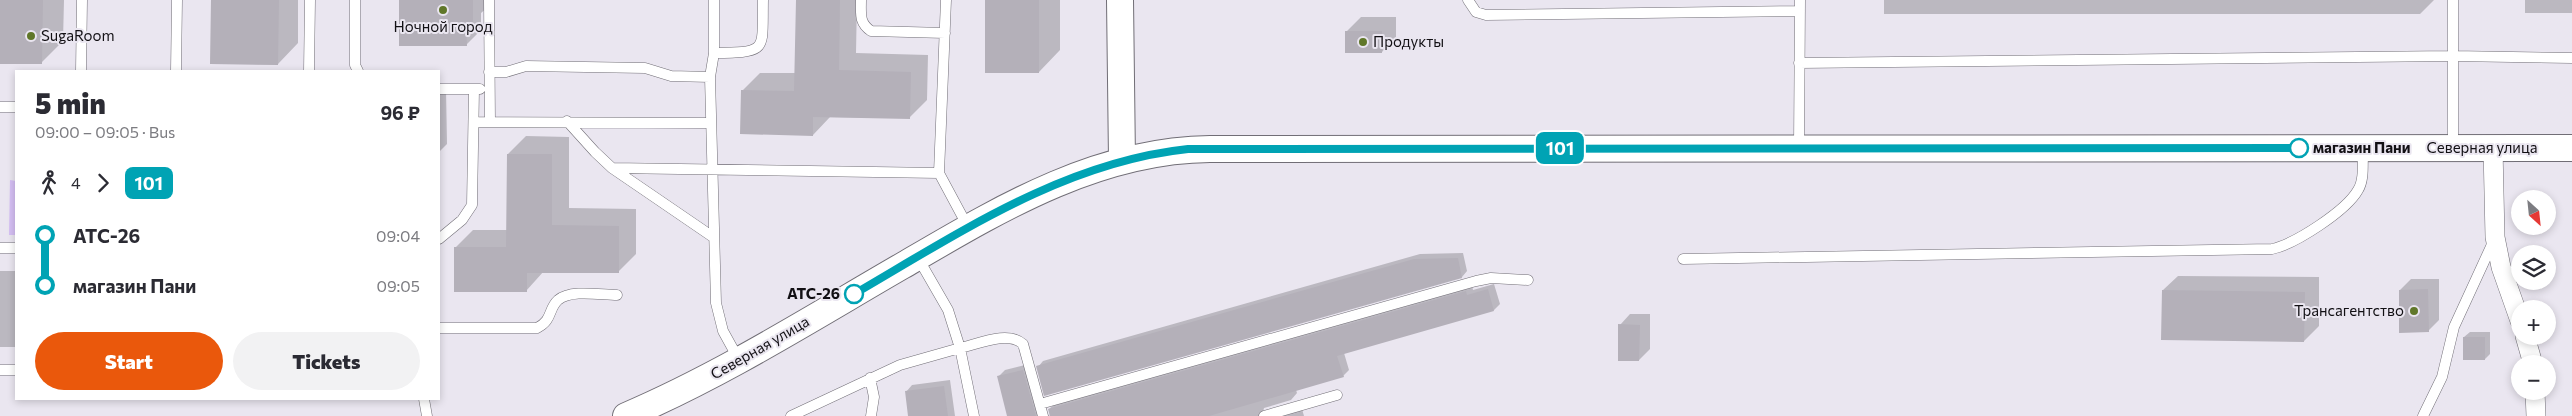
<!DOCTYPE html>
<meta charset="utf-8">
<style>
:root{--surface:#fff;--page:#f2f2f3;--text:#2b2b33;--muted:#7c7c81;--accent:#ea580c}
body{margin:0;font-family:Commissioner,sans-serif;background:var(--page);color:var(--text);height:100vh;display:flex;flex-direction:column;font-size:19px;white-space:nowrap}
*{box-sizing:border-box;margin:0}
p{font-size:16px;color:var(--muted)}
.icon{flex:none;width:28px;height:28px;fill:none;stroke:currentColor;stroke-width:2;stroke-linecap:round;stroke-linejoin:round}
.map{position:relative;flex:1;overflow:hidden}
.side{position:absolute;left:15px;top:70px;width:425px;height:330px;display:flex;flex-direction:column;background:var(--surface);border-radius:0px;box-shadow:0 2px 8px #0003}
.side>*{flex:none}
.badge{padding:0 10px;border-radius:8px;font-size:18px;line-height:32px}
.needle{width:32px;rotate:153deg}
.buttons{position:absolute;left:2511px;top:190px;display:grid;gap:10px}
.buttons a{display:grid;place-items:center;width:45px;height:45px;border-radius:50%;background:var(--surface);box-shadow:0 2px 8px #0003;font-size:25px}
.map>.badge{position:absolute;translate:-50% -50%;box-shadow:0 0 0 2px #fff}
.legs{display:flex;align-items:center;gap:8px;height:55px;padding:0 20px;font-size:16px}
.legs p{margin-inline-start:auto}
.headline{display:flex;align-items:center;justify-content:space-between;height:85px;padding:0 20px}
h1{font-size:28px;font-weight:800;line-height:38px}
.button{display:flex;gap:10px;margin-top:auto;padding:10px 20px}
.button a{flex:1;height:58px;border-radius:30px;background:var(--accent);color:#fff;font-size:20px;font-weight:800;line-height:58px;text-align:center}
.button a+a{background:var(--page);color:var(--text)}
ul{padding:0 20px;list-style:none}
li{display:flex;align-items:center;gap:18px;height:50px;font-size:19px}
li i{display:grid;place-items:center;width:8px;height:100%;margin:0 6px;background:currentColor}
li i::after{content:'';width:12px;height:12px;margin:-6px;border:4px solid;border-radius:50%;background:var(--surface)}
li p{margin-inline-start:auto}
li:first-child i{background:linear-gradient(#0000 50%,currentColor 0)}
li:last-child i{background:linear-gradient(currentColor 50%,#0000 0)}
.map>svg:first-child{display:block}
.green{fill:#d5bff4}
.shadow{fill:#0003}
.building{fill:#b4b0b9}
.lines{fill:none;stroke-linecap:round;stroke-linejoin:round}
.service-casing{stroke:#716e76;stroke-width:11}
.minor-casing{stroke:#716e76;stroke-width:20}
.secondary-casing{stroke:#716e76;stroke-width:28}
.service{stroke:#fff;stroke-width:10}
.minor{stroke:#fff;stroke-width:19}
.secondary{stroke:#fff;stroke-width:26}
.line-1-casing{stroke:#fff;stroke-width:11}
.line-1{stroke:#00a3b4;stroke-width:8}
.poi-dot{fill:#607729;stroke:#eae6f0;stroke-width:2}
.stop-1-dot{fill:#fff;stroke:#00a3b4;stroke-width:2.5}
.labels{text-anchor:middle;stroke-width:4;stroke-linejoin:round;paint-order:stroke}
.poi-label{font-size:15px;fill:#121014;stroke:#eae6f0;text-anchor:start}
.stop-label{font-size:15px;font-weight:bold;fill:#121014;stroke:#eae6f0;text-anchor:start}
.street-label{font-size:15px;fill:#121014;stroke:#eae6f0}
</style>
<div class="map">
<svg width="2572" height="416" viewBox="0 0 2572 416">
<rect width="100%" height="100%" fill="#eae6f0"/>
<path class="green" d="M 10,180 L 16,181 L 16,235 L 9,235 Z"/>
<path class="shadow" d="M 0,0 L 64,0 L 63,41 L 41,63 L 0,63 Z
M 212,0 L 298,0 L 298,43 L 278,64 Z
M 400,0 L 488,0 L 488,7 L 481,13 L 481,30 L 466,45 Z
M 797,0 L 857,0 L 856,53 L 928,55 L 927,100 L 909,118 L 830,117 L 813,135 L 743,90 L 760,73 L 795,73 Z
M 986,0 L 1060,0 L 1060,50 L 1039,72 Z
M 1884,0 L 2434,0 L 2420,14 L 1884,14 Z
M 2525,0 L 2572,0 L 2572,13 L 2525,13 Z
M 1361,17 L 1396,17 L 1396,37 L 1382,52 L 1346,32 Z
M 439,89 L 446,89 L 447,144 L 439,152 Z
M 526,136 L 569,137 L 569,208 L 636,209 L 636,254 L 618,272 L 544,271 L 526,291 L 456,247 L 473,230 L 508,230 L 508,154 Z
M 1463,253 L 1467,271 L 1462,277 L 1045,394 L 1038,367 L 1043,361 L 1420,254 Z
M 0,271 L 16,271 L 16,347 L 0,347 Z
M 2178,276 L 2319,277 L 2319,326 L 2304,341 L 2163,290 Z
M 2411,279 L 2439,279 L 2439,320 L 2428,331 L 2400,290 Z
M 1494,284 L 1500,304 L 1494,310 L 1344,353 L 1349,370 L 1343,376 L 1296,390 L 1297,393 L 1291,400 L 1264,408 L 1263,412 L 1268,416 L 1050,416 L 1049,409 L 1056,403 L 1472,286 L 1473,290 Z
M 1630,314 L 1650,314 L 1650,349 L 1639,360 L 1620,325 Z
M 2470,332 L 2490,332 L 2490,354 L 2485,359 L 2464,337 Z
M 1029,364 L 1042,412 L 1050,416 L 1008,416 L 999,376 L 1005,370 Z
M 950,380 L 955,416 L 909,416 L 906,392 L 912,385 Z
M 1302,409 L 1304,416 L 1273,416 Z"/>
<path class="building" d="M 0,0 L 43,0 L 42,64 L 0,64 Z
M 211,0 L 279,0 L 278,65 L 210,64 Z
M 399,0 L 473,0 L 473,23 L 466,23 L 467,46 L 399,46 Z
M 796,0 L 840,0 L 839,70 L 911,72 L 910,119 L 813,117 L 813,136 L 740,134 L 741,90 L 794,91 Z
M 985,0 L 1039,0 L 1039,73 L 985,73 Z
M 1345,31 L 1382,31 L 1382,53 L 1345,53 Z
M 507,154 L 552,154 L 552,225 L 619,226 L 619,273 L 527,273 L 527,292 L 454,292 L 454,247 L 506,247 Z
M 1458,258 L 1462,278 L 1044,396 L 1036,366 L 1414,259 Z
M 1488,289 L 1494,311 L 1337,356 L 1344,377 L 1209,416 L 1050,416 L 1048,409 L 1466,291 L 1467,295 Z
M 2428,289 L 2429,332 L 2399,333 L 2399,290 Z
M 2162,290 L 2305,292 L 2304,342 L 2161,340 Z
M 1618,324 L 1640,325 L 1639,361 L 1618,361 Z
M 2463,337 L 2485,337 L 2485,360 L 2463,360 Z
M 1023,370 L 1036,416 L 1007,416 L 997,376 Z
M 944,386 L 948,416 L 908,416 L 905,391 Z"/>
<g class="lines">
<defs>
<path id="service" d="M 355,0 L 355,65 L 358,71
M 489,0 L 490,122
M 714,0 L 714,53 L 710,77 L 716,303 L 723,331 L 739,360
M 861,0 C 861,14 859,23 871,31 L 945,33
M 946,0 L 939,173 L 968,227
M 1468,0 L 1476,12 L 1486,15 L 1800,11
M 2453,0 L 2453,147
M 714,53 C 769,52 762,52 763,0
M 1799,63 L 2453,56 L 2572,58
M 81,71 L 82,0
M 176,71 L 177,0
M 309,71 L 310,0
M 489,72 L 506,72 L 526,66 L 645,68 L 671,76 L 710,77
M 439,89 L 480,89
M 0,107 L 16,107
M 567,121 L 595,152 L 612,168 L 713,237
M 474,122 L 711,123
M 1799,148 L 1800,0
M 612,168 L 939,173
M 439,239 L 462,220 L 472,205 L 474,89
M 0,248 L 16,248
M 918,258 L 948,310 L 960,348 C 978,344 1008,330 1023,344 L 1043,416
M 1683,259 L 2272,249 C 2295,244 2346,211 2358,190 C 2365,179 2362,161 2363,148
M 439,328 L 537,328 C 553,320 548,309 558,300 C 571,289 601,295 617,295
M 0,370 L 16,370
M 870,378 L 874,397 L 871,416
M 424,399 L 427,416
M 1040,404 L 1476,281 L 1491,278 L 1528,280
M 791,416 L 900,365 L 960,348 L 974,416
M 1264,416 L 1337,395
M 2423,416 L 2442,377 L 2454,327 L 2494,240"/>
<path id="minor" d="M 2493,148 L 2495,237 L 2501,267 L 2520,321
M 2525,336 L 2533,364
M 2535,391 L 2536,416"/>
<path id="secondary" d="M 1120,0 L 1122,160
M 626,416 C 722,375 812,318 902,266 C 998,210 1096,150 1210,149 L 2572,148"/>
</defs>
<use href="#service" class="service-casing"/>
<use href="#minor" class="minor-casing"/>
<use href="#secondary" class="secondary-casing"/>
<use href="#service" class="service"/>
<use href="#minor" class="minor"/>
<use href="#secondary" class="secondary"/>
</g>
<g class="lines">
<defs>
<path id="line-1" d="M 854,294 C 959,233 1064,162 1188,149 L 2299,148"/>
</defs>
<use href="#line-1" class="line-1-casing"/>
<use href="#line-1" class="line-1"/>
</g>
<g class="poi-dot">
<circle cx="443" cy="10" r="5"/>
<circle cx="31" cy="36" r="5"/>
<circle cx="1363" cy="42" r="5"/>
<circle cx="2414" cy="311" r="5"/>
</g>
<g class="stop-1-dot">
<circle cx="2299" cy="148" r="9"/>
<circle cx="854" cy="294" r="9"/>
</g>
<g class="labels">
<g class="poi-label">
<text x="443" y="32" text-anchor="middle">Ночной город</text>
<text x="41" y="41">SugaRoom</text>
<text x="1373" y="47">Продукты</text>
<text x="2404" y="316" text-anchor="end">Трансагентство</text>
</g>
<g class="stop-label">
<text x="2313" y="153">магазин Пани</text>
<text x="840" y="299" text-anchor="end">АТС-26</text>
</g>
<g class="street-label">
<text x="2482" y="153">Северная улица</text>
<text transform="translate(760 348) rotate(-30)" y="5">Северная улица</text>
</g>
</g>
</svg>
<div class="buttons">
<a><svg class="needle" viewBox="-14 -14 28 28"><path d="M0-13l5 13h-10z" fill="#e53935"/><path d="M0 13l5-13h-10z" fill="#7c7c81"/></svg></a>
<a><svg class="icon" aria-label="layers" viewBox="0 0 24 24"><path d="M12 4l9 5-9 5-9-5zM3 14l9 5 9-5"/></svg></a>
<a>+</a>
<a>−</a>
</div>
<b class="badge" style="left:1560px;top:148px;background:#00a3b4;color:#fff">101</b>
<section class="side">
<div class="headline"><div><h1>5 min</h1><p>09:00 – 09:05 · Bus</p></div><b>96 ₽</b></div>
<div class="legs"><svg class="icon" aria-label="walk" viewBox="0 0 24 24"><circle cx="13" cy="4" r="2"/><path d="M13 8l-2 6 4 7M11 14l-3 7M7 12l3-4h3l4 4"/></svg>4<svg class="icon" aria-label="forward" viewBox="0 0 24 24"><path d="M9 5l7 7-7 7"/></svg><b class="badge" style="background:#00a3b4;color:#fff">101</b></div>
<ul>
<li><i style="color:#00a3b4"></i><b>АТС-26</b><p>09:04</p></li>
<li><i style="color:#00a3b4"></i><b>магазин Пани</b><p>09:05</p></li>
</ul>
<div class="button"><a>Start</a><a>Tickets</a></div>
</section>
</div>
